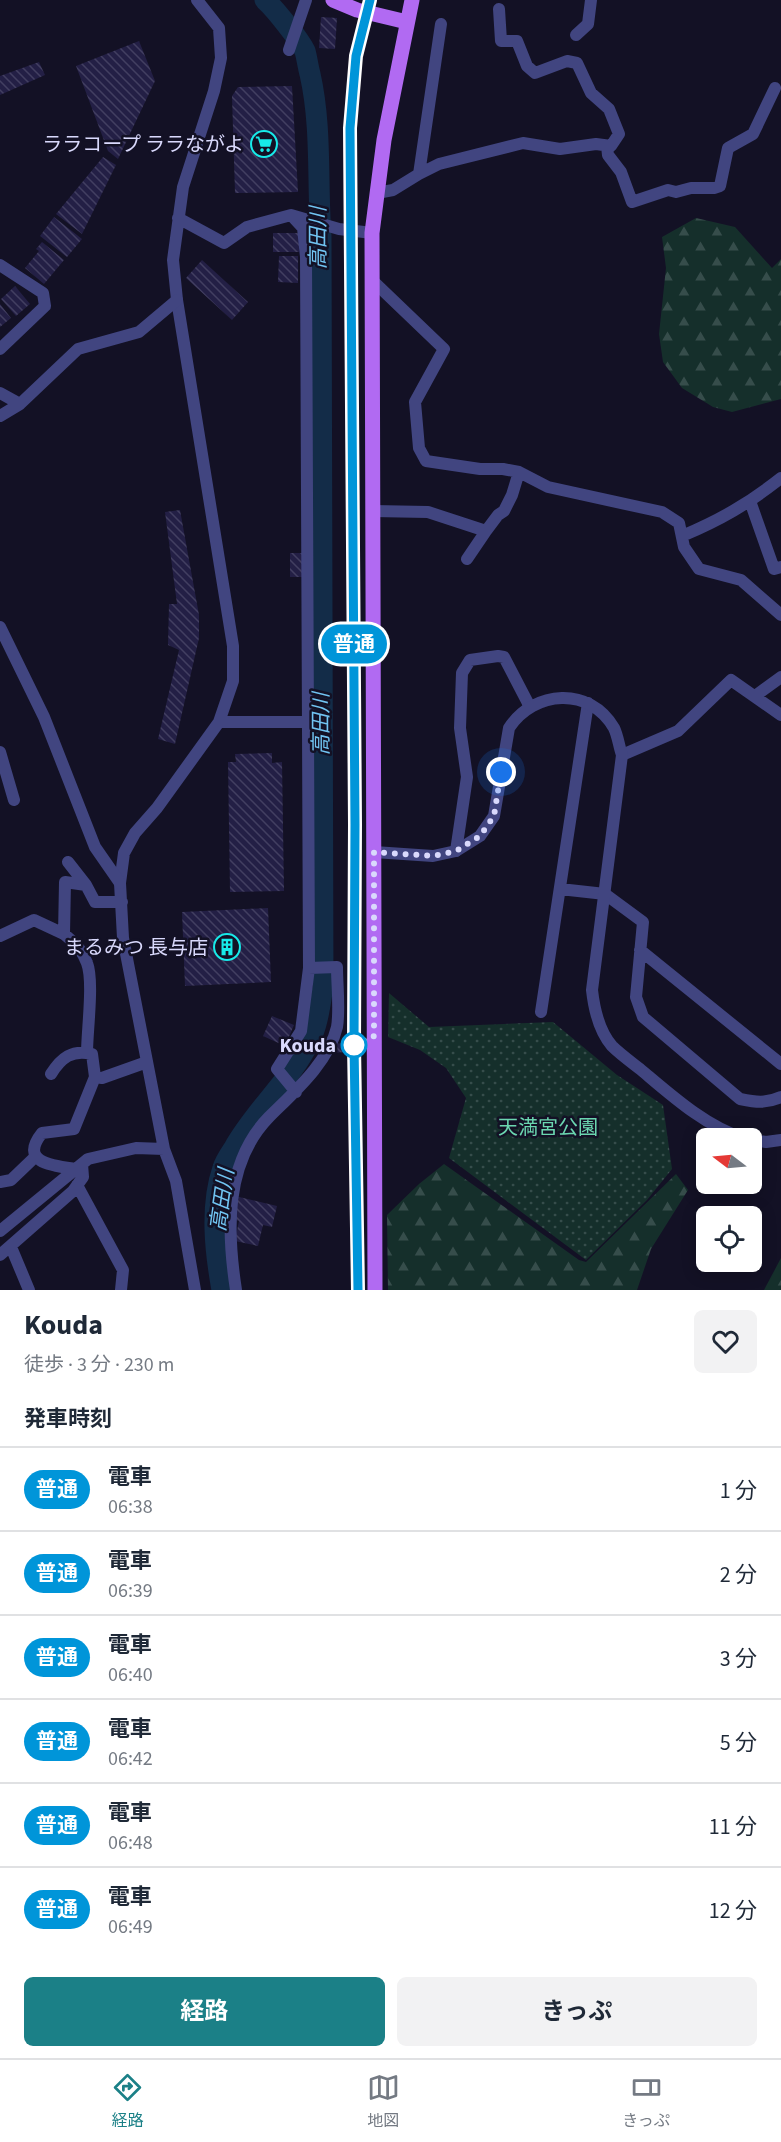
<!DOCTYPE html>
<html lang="ja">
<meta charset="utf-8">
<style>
:root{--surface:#fff;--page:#f2f2f3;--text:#1f2937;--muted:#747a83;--line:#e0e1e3;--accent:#1b8087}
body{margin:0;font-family:"Source Sans 3","Noto Sans JP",sans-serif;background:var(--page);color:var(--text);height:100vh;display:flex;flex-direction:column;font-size:22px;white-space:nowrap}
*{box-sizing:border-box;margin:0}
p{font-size:20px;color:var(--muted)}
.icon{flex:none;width:33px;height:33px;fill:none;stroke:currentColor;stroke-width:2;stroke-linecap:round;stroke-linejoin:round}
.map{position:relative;height:1290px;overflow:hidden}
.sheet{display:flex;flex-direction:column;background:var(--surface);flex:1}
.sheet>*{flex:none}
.badge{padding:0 12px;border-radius:20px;font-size:21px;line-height:39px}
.needle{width:39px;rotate:286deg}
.fabs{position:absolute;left:696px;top:1128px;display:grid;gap:12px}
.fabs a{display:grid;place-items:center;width:66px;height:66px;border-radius:9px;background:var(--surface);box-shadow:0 3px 15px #0003;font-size:30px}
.you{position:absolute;width:30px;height:30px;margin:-15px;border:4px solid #fff;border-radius:50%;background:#1a73e8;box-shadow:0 0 0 9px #1a73e833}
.map>.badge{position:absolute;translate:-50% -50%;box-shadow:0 0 0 3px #fff}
h2{padding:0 24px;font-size:22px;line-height:54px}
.round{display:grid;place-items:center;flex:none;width:63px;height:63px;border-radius:9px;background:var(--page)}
.head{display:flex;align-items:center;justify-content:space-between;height:102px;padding:0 24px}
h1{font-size:28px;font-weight:700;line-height:45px}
.action{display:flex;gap:12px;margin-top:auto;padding:12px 24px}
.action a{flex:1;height:69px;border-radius:9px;background:var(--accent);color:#fff;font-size:24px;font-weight:700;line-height:69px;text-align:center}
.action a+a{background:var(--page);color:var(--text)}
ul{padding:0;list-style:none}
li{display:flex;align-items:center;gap:18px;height:84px;padding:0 24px;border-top:2px solid var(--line)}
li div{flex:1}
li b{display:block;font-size:22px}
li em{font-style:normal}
li .badge{min-width:66px;font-weight:700;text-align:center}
.menu{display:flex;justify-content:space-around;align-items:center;height:84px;border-top:2px solid var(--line);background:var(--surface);font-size:16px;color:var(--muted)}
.menu a{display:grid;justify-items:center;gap:3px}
.menu .on{color:var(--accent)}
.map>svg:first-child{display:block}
.forest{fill:url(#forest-firs)}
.park{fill:url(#park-dots)}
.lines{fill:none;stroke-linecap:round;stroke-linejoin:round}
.river{stroke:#132c48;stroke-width:21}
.building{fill:url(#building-back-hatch)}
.minor{stroke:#414580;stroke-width:12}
.tertiary{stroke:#414580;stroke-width:12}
.primary{stroke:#b16af2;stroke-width:15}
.rail{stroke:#17eae9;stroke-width:4;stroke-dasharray:9 8;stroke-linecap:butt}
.line-casing{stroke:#fff;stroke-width:14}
.line{stroke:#0095d9;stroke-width:9}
.walk{stroke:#d9d9fc;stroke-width:6;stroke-dasharray:0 10.8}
.stop-dot{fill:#fff;stroke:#0095d9;stroke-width:3}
.labels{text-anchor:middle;stroke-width:5;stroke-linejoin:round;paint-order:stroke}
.poi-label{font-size:20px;fill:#d9d9fc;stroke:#131125;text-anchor:end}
.stop-label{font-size:20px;font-weight:bold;fill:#d9d9fc;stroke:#131125;text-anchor:end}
.park-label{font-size:20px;fill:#6bd6b0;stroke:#131125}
.water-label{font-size:21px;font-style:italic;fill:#71c4f2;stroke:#131125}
</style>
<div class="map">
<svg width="781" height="1290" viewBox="0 0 781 1290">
<defs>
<pattern id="forest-firs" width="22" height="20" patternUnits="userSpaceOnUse" patternTransform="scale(1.5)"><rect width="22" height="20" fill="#152f2b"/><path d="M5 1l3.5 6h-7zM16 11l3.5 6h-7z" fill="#364d4b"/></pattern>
<pattern id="park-dots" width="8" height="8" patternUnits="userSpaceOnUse" patternTransform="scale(1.5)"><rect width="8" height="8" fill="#152f2b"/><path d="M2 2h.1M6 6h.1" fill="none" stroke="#364d4b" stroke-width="1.8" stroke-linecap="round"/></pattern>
<pattern id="building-back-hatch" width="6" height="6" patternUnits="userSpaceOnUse" patternTransform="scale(1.5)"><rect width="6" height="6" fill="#231f45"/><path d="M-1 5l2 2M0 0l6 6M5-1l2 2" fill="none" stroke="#423f61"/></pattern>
</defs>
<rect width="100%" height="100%" fill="#131125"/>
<path class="forest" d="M 696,218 L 735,227 L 772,268 L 781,259 L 781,399 L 732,412 L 713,407 L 682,388 L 663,362 L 659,334 L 666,268 L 662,237 Z
M 444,1164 L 579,1260 L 586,1262 L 676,1174 L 688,1190 L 651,1249 L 637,1290 L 388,1290 L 387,1215 L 419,1184 Z
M 781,1258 L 781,1290 L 764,1290 Z"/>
<path class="park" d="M 389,993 L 429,1027 L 553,1022 L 617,1075 L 663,1105 L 672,1169 L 647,1200 L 586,1260 L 449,1158 L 466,1098 L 446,1068 L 420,1050 L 388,1037 Z"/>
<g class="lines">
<path class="river" d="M 222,1290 C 215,1251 210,1206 223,1168 C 225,1161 230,1154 234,1148 C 255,1110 292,1079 310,1040 C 318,1024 320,1004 323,987 L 321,236 C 317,183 322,127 310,74 C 308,67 307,58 305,51 C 299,39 275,9 265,0"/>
</g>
<path class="building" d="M 321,17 L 337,18 L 335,49 L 319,48 Z
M 139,41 L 155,81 L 118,159 L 108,151 L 76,66 Z
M 39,62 L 45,75 L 0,95 L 0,76 Z
M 292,86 L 298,192 L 235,193 L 232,96 L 238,87 Z
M 103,157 L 116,165 L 82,234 L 56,214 Z
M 54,217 L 82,239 L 67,257 L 40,236 Z
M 273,233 L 299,233 L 299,252 L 273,252 Z
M 42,242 L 64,260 L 44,284 L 25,268 L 39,251 L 36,249 Z
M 279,256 L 298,256 L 298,283 L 278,282 Z
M 202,260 L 248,302 L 232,320 L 186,278 Z
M 15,286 L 30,304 L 16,316 L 1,299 Z
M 0,304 L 11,318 L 0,327 Z
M 180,510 L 199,615 L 199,638 L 175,744 L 158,739 L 179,650 L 168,645 L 169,604 L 177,604 L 165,512 Z
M 290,553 L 304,553 L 304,577 L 290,577 Z
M 272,753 L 272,763 L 282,762 L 284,891 L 230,892 L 228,762 L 236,762 L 235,754 Z
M 268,908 L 271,982 L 185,986 L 182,912 Z
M 272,1016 L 294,1025 L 285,1046 L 263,1036 Z
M 345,1043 L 346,1052 L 332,1053 L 331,1044 Z
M 235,1196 L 277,1206 L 272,1227 L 263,1225 L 258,1246 L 235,1241 L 239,1221 L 235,1220 Z"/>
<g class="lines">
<path class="minor" d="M 576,35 L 588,24 L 591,0
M 289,50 L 306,0
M 607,146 L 608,155 L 621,172 L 632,202 L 668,190 L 676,192 L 691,188 L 714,188 L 720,186 L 728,148 L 753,134 L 775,88
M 419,174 L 439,164 L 523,143 L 560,149 L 596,144 L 611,146 L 619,134 L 609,109 L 591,93 L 577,63 L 567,61 L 535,73 L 527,66 L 517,41 L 501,41 L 499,9
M 377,193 L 393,190 L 419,174 L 441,24
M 291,215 L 303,228 L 306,257 L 309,968 L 301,1031 L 277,1069 L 296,1092
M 178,218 L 224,243 L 247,227 L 291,215 L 339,229 L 372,233
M 372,280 L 444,349 L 415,402 L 419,448 L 426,461 L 480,469 L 503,469 L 519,472 L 548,487 L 662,512 L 679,523 L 684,547 L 699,569 L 741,580 L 781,615
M 750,501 L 774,569 L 781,567
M 373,511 L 428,512 L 486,531 L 498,515 L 504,511 L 512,495 L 519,472
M 682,536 C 720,520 748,504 781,478
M 467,559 L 486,531
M 755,696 L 781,677
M 219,722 L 309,722
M 0,752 L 14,800
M 622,755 L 678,731 L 731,680 L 781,715
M 456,851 L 467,777 L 460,728 L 462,673 L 470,660 L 498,656 L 504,657 L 530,707
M 68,862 L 86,885
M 560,889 L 605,894 L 643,922 L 636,997 L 643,1017 L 740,1099 C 755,1102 766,1104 781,1097
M 0,936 L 34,920 L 64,934
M 640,950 L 781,1064
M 541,1012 L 588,703
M 87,1053 C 87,1031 94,981 87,963 C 83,951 73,941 64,934 L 65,882 L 86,885 L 95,902 L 122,902
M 51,1074 C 61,1058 72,1049 92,1054 L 95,1077
M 76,1169 C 54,1166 18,1163 42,1133 L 74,1129 L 95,1077 L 102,1078 L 147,1062
M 0,1182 L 11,1180 L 35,1157
M 77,1185 L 123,1270 L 121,1290
M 0,1231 L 88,1159 L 136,1148 L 164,1149
M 11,1247 L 29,1290
M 0,1255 L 73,1191 L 83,1177 L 82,1164
M 195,1290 L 176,1181 L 164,1149 L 123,938 L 120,883 L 124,853 L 135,833 L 157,808 L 219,722 L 233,681 L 233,646 L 177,300 L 173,260 L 183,187 L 214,91 L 221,58 L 219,28 L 197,0
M 236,1290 C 227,1232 224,1163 269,1117 C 293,1093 329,1062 337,1027 C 340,1010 337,985 337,967 L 309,968"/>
<path class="tertiary" d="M 0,265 L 43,293 L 45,306 L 0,349
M 0,393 L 20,404
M 0,416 L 20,404 L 78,349 L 139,332 L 177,300
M 0,627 L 44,717 L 95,847 L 120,883
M 374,852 L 433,856 L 456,851 L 480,836 L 494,816 L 509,728 C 534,690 590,686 614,728 C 618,736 619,747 622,755 L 592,990 C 594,1008 599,1031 612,1046 C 620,1054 631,1062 640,1069 C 671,1095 705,1126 743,1138
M 752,1140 L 766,1142 L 781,1140"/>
<path class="primary" d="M 333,0 L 357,10 L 407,22
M 375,1290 L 372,233 L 384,140 L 412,0"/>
<path class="rail" d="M 358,1290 L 354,1045 L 355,823 L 350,128 L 356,56 L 370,0"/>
</g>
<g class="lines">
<defs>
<path id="line" d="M 358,1290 L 354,1045 L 355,824 L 350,128 L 356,56 L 370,0"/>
</defs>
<use href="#line" class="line-casing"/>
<use href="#line" class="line"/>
<path class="walk" d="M 354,1045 L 374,1036 L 374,852 L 433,856 L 456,851 L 480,836 L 494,816 L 501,772"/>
</g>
<defs>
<symbol id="supermarket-ring" viewBox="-11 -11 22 22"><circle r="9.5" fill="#131125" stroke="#17eae9" stroke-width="1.5"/><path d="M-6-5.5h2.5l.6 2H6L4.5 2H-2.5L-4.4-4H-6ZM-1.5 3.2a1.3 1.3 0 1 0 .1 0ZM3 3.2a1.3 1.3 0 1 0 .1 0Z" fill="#17eae9"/></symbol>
<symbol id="building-ring" viewBox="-11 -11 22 22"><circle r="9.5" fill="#131125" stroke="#17eae9" stroke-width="1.5"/><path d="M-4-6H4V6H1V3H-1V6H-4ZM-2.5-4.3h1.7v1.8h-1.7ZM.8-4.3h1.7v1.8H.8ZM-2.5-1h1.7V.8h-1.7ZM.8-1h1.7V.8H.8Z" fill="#17eae9"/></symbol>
</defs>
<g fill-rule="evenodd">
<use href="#supermarket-ring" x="249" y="129" width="30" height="30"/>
<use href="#building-ring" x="212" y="932" width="30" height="30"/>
</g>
<circle class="stop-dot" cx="354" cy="1045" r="12"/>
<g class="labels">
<g class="poi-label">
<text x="244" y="151">ララコープ ララながよ</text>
<text x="208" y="954">まるみつ 長与店</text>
</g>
<g class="stop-label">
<text x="336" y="1052">Kouda</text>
</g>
<g class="park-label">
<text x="548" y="1134">天満宮公園</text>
</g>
<g class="water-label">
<text transform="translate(318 238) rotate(-90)" y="7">高田川</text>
<text transform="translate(321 724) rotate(-90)" y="7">高田川</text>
<text transform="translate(222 1200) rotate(-82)" y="7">高田川</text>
</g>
</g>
</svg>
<div class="fabs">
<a><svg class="needle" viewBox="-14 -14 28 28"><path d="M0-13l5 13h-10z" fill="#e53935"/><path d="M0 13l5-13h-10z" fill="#747a83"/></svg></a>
<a><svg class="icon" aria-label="locate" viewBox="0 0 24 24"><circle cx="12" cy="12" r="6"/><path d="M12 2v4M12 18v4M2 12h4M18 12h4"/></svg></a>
</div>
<div class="you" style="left:501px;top:772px"></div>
<b class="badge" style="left:354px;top:644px;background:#0095d9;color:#fff">普通</b>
</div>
<section class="sheet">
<div class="head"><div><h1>Kouda</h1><p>徒歩 · 3 分 · 230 m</p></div><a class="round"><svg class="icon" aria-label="heart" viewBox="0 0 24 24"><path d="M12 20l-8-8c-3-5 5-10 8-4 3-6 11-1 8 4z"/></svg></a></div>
<h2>発車時刻</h2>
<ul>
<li><span class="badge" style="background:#0095d9;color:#fff">普通</span><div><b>電車</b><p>06:38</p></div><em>1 分</em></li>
<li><span class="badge" style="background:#0095d9;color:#fff">普通</span><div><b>電車</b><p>06:39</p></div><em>2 分</em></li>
<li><span class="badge" style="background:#0095d9;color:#fff">普通</span><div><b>電車</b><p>06:40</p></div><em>3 分</em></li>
<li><span class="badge" style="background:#0095d9;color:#fff">普通</span><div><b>電車</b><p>06:42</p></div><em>5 分</em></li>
<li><span class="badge" style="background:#0095d9;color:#fff">普通</span><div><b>電車</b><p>06:48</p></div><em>11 分</em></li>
<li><span class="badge" style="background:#0095d9;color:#fff">普通</span><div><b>電車</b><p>06:49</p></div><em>12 分</em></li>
</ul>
<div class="action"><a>経路</a><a>きっぷ</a></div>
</section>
<nav class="menu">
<a class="on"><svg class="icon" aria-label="directions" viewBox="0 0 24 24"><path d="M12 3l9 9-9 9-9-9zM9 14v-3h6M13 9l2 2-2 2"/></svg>経路</a>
<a><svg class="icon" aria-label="map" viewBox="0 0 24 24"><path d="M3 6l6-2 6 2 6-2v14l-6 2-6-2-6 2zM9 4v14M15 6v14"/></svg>地図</a>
<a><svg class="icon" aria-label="tickets" viewBox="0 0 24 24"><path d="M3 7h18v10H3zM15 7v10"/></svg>きっぷ</a>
</nav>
